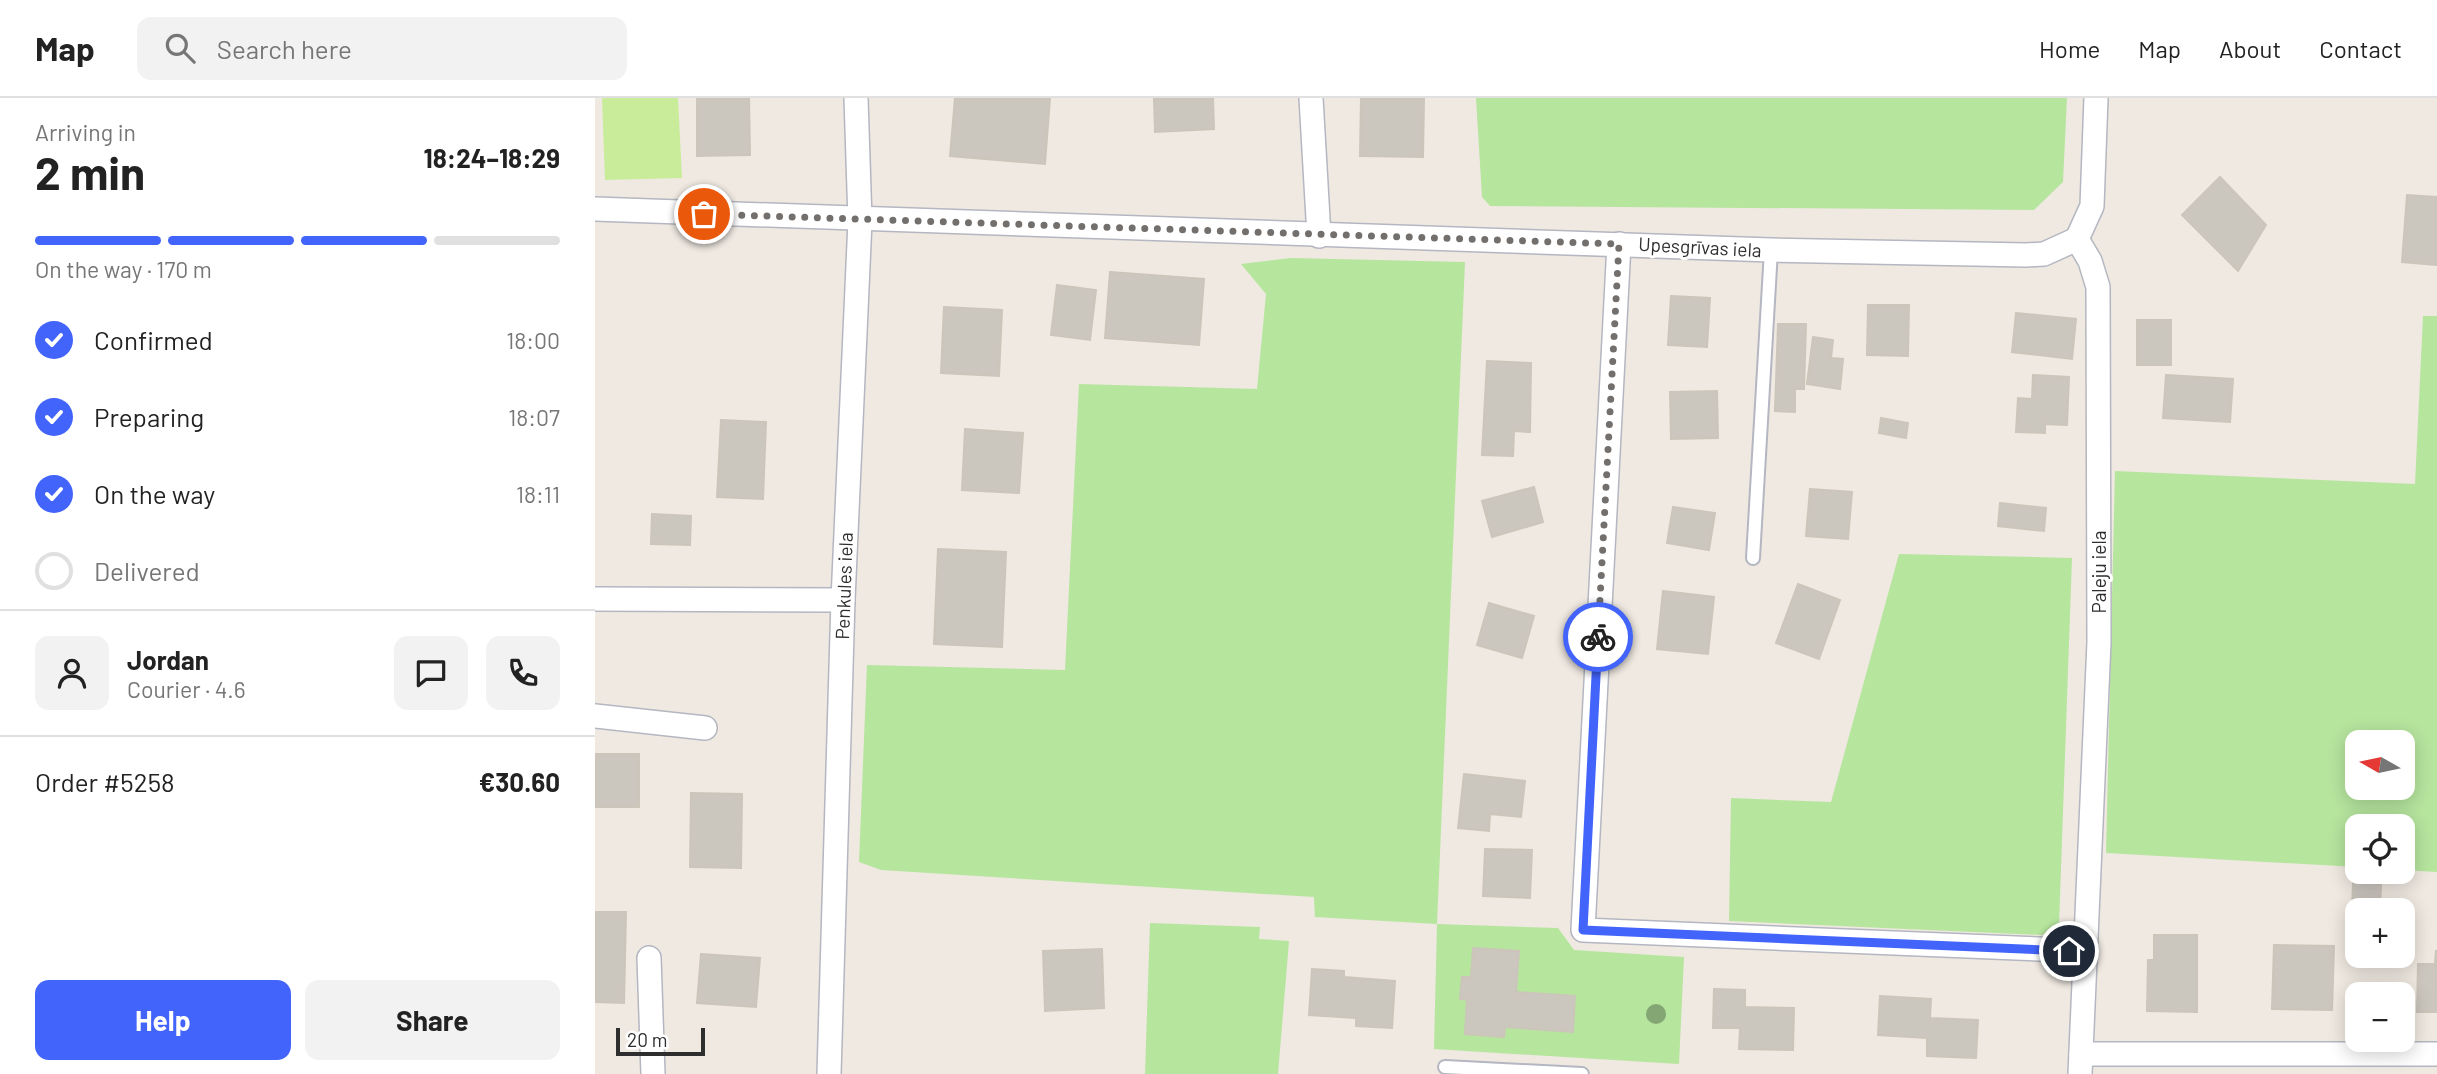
<!DOCTYPE html>
<html lang="en">
<head>
<meta charset="utf-8">
<style>
  body { margin:0; font-family:Barlow,sans-serif; background:#f2f2f2; color:#222; height:100vh; display:flex; flex-direction:column; font-size:26px; white-space:nowrap }
  * { box-sizing:border-box; margin:0 }
  p { font-size:23px; color:#767676 }
  .icon { flex:none; width:38px; height:38px; fill:none; stroke:currentColor; stroke-width:2; stroke-linecap:round; stroke-linejoin:round }
  .map { position:relative; flex:1; overflow:hidden }
  .details { display:flex; flex-direction:column; background:#fff; width:595px }
  .details>* { flex:none }
  .needle { width:46px; rotate:279deg }
  .buttons { position:absolute; left:1750px; top:632px; display:grid; gap:14px }
  .buttons a { display:grid; place-items:center; width:70px; height:70px; border-radius:14px; background:#fff; box-shadow:0 4px 18px #0003; font-size:35px }
  .scale { position:absolute; left:21px; bottom:18px; width:89px; box-sizing:border-box; padding-left:7px; border:4px solid #2e2e2e; border-top:0; font-size:19px; line-height:24px; white-space:nowrap; color:#2e2e2e; -webkit-text-stroke:5px #fff; paint-order:stroke }
  .pin { position:absolute; display:grid; place-items:center; width:60px; height:60px; color:#fff; margin:-30px; border:4px solid #fff; border-radius:50%; box-shadow:0 2px 7px #0007 }
  .courier { position:absolute; display:grid; place-items:center; width:70px; height:70px; margin:-35px; border:5px solid #4264fb; border-radius:50%; background:#fff; color:#222; box-shadow:0 2px 9px #0007 }
  .summary em { font-style:normal; font-weight:700 }
  .summary div { display:flex; flex-direction:column-reverse }
  .summary { display:flex; align-items:center; justify-content:space-between; height:119px; padding:0 35px }
  h1 { font-size:46px; font-weight:700; line-height:52px }
  .bar { display:grid; grid-template-columns:repeat(4,1fr); gap:10px 7px; align-content:center; height:84px; padding:0 35px }
  .bar i { height:9px; border-radius:5px; background:#e0e0e0 }
  .bar .current { background:#4264fb }
  .bar p { grid-column:span 4 }
  .line { display:flex; align-items:center; gap:18px; padding:0 35px; border-top:2px solid #e0e0e0 }
  .line div { flex:1 }
  .round { display:grid; place-items:center; flex:none; width:74px; height:74px; border-radius:14px; background:#f2f2f2 }
  ol { padding:0 35px; list-style:none }
  li { display:flex; align-items:center; gap:21px; height:77px }
  li p { margin-inline-start:auto }
  li .icon { padding:7px; border-radius:50%; background:#4264fb; color:#fff; stroke-width:4 }
  li:last-child { color:#767676 }
  li i { width:38px; height:38px; border:4px solid #e0e0e0; border-radius:50% }
  .button { display:flex; gap:14px; margin-top:auto; padding:14px 35px }
  .button a { flex:1; height:80px; border-radius:14px; background:#4264fb; color:#fff; font-size:28px; font-weight:700; line-height:80px; text-align:center }
  .button a+a { background:#f2f2f2; color:#222 }
  header { display:flex; align-items:center; gap:42px; box-sizing:border-box; height:98px; padding:0 35px; background:#fff; border-bottom:2px solid #e0e0e0 }
  header strong { font-size:33px }
  nav { display:flex; gap:38px; margin-inline-start:auto; font-size:24px }
  .search { width:490px; height:63px; background:#f2f2f2; display:flex; align-items:center; gap:18px; box-sizing:border-box; padding:0 24px; border-radius:14px; color:#767676; font-size:26px }
  main { display:flex; flex:1; min-height:0 }
  .map>svg:first-child { display:block }
  .green { fill:#b6e59e; fill-rule:evenodd }
  .pitch { fill:#c9ec9a }
  .building { fill:#cbc7bf; stroke:#cbc5ba; stroke-width:2 }
  .lines { fill:none; stroke-linecap:round; stroke-linejoin:round }
  .service-casing { stroke:#b4b7c1; stroke-width:16 }
  .minor-casing { stroke:#b4b7c1; stroke-width:26 }
  .service { stroke:#fff; stroke-width:12 }
  .minor { stroke:#fff; stroke-width:23 }
  .tree { fill:#84a574 }
  .done { stroke:#726f6d; stroke-width:7; stroke-dasharray:0 12.6 }
  .route { stroke:#4264fb; stroke-width:9 }
  .labels { text-anchor:middle; stroke-width:6; stroke-linejoin:round; paint-order:stroke }
  .street-label { font-size:19px; fill:#2e2e2e; stroke:#fff }
</style>
</head>
<body>
<header>
<strong>Map</strong>
<div class="search"><svg class="icon" aria-label="search" viewBox="0 0 24 24"><circle cx="10" cy="10" r="6"/><path d="M15 15l6 6"/></svg>Search here</div>
<nav><a>Home</a><a>Map</a><a>About</a><a>Contact</a></nav>
</header>
<main>
<section class="details">
<div class="summary"><div><h1>2 min</h1><p>Arriving in</p></div><em>18:24–18:29</em></div>
<div class="bar"><i class="current"></i><i class="current"></i><i class="current"></i><i></i><p>On the way · 170 m</p></div>
<ol>
<li><svg class="icon" aria-label="check" viewBox="0 0 24 24"><path d="M5 12l5 5 9-10"/></svg>Confirmed<p>18:00</p></li>
<li><svg class="icon" aria-label="check" viewBox="0 0 24 24"><path d="M5 12l5 5 9-10"/></svg>Preparing<p>18:07</p></li>
<li><svg class="icon" aria-label="check" viewBox="0 0 24 24"><path d="M5 12l5 5 9-10"/></svg>On the way<p>18:11</p></li>
<li><i></i>Delivered</li>
</ol>
<div class="line" style="height:126px"><a class="round"><svg class="icon" aria-label="person" viewBox="0 0 24 24"><circle cx="12" cy="8" r="4"/><path d="M4 21q1-7 8-7t8 7"/></svg></a><div><b>Jordan</b><p>Courier · 4.6</p></div><a class="round"><svg class="icon" aria-label="chat" viewBox="0 0 24 24"><path d="M4 5h16v11H9l-5 4z"/></svg></a><a class="round"><svg class="icon" aria-label="phone" viewBox="0 0 24 24"><path d="M5 4h4l2 5-3 2q2 4 5 5l2-3 5 2v4C11 20 4 13 5 4z"/></svg></a></div>
<div class="line" style="height:91px"><div>Order #5258</div><b>€30.60</b></div>
<div class="button"><a>Help</a><a>Share</a></div>
</section>
<div class="map">
<svg width="1842" height="976" viewBox="0 0 1842 976">
  <rect width="100%" height="100%" fill="#efe9e1"/>
  <g class="green">
    <path d="M881,0H1472L1468,84L1439,112L895,108L887,99Z"/>
    <path d="M696,160L870,164L842,826L963,830L979,852L1089,859L1084,966L839,951L842,826L720,819L719,799L286,772L264,764L272,567L470,572L484,286L662,291L671,196L646,166Z"/>
    <path d="M1828,218H1842V774L1808,772V728H1762V769L1511,755L1520,373L1820,386ZM1762,644H1808V690H1762Z"/>
    <path d="M1304,456L1477,460L1464,827L1447,837L1134,823L1136,700L1236,704Z"/>
    <path d="M555,825L665,829L664,841L694,843L683,976H550Z"/>
  </g>
  <path class="pitch" d="M7,0H83L87,80L10,82Z"/>
  <g class="building">
    <path d="M102,0H154L155,57L102,58Z"/>
    <path d="M360,0H455L450,66L355,58Z"/>
    <path d="M559,0H618L619,31L560,34Z"/>
    <path d="M766,0H829L828,59L765,58Z"/>
    <path d="M1625,79L1671,127L1643,173L1587,117Z"/>
    <path d="M1812,97L1842,99V167L1807,164Z"/>
    <path d="M515,174L609,181L604,247L510,240Z"/>
    <path d="M462,187L501,192L495,242L456,237Z"/>
    <path d="M1076,198L1115,200L1112,249L1073,247Z"/>
    <path d="M1273,207H1314L1313,258L1272,257Z"/>
    <path d="M349,209L407,212L404,278L346,275Z"/>
    <path d="M1421,215L1481,221L1477,261L1417,254Z"/>
    <rect x="1542" y="222" width="34" height="45"/>
    <path d="M1183,226H1211L1209,291H1200V314L1180,313Z"/>
    <path d="M1218,239L1238,242L1236,260L1248,261L1245,291L1212,286Z"/>
    <path d="M892,263L936,265L935,334L919,333L918,358L887,357Z"/>
    <path d="M1438,277L1474,279L1472,327L1450,326V335L1421,334L1423,300L1437,301Z"/>
    <path d="M1571,277L1638,281L1635,324L1568,320Z"/>
    <path d="M1122,293L1123,340L1076,341L1075,294Z"/>
    <path d="M1286,320L1313,325L1311,340L1284,335Z"/>
    <path d="M126,322L171,324L168,401L122,399Z"/>
    <path d="M370,331L428,335L424,395L367,392Z"/>
    <path d="M939,389L948,424L897,439L887,403Z"/>
    <path d="M1215,391L1257,394L1253,441L1211,438Z"/>
    <path d="M1405,405L1451,410L1449,433L1403,428Z"/>
    <path d="M1078,409L1120,415L1114,452L1072,445Z"/>
    <path d="M57,416L96,418L95,447L56,446Z"/>
    <path d="M343,451L411,454L407,549L339,546Z"/>
    <path d="M1203,486L1245,502L1224,561L1181,545Z"/>
    <path d="M1068,493L1119,499L1113,556L1062,551Z"/>
    <path d="M894,505L939,518L927,560L882,547Z"/>
    <rect x="0" y="656" width="44" height="53"/>
    <path d="M869,676L930,683L926,719L895,716L894,733L863,730Z"/>
    <path d="M96,695L147,696L146,770L95,769Z"/>
    <path d="M890,751L937,752L935,800L888,798Z"/>
    <path d="M1758,785L1786,786L1785,812H1757Z"/>
    <path d="M0,814H31L29,905L0,904Z"/>
    <path d="M1559,837H1602V914L1552,913L1553,862H1559Z"/>
    <path d="M1679,847L1739,848L1737,912L1677,911Z"/>
    <path d="M878,850L924,853L921,894L980,898L978,934L910,929L909,939L870,936L872,902L865,901L867,879H876Z"/>
    <path d="M507,851L509,910L450,913L448,853Z"/>
    <path d="M1841,852L1842,914H1822L1823,866H1840Z"/>
    <path d="M106,856L165,860L161,909L102,905Z"/>
    <path d="M717,871L749,873V879L800,883L797,930L761,928V920L714,917Z"/>
    <path d="M1119,891L1150,892V909L1199,910L1198,952L1144,951L1145,930H1118Z"/>
    <path d="M1285,898L1336,901L1335,920L1383,922L1381,960L1332,958V940L1283,937Z"/>
  </g>
  <g class="lines">
    <g class="service-casing">
      <g id="service">
        <path d="M1158,460L1176,152"/>
        <path d="M850,969L987,976"/>
      </g>
    </g>
    <g class="minor-casing">
      <g id="minor">
        <path d="M716,0L724,138"/>
        <path d="M0,111L1176,152L1431,157L1449,156L1482,141"/>
        <path d="M1482,141L1495,163L1503,189L1504,544L1485,976"/>
        <path d="M1482,141L1497,108L1501,0"/>
        <path d="M1024,146L988,832L1491,853"/>
        <path d="M0,501L248,502"/>
        <path d="M0,618L110,630"/>
        <path d="M54,860L58,976"/>
        <path d="M1486,956H1842"/>
        <path d="M234,976L248,502L265,123L261,0"/>
      </g>
    </g>
    <use href="#service" class="service"/>
    <use href="#minor" class="minor"/>
  </g>
  <circle class="tree" cx="1061" cy="916" r="10"/>
  <g class="lines">
    <path class="done" d="M109,116L1024,146L1003,539"/>
    <path class="route" d="M1003,539L988,832L1474,853"/>
  </g>
  <g class="labels">
    <g class="street-label">
      <text transform="translate(1105 149) rotate(3)" y="7">Upesgrīvas iela</text>
      <text transform="translate(1504 474) rotate(-90)" y="7">Paleju iela</text>
      <text transform="translate(249 488) rotate(-88)" y="7">Penkules iela</text>
    </g>
  </g>
</svg>
<div class="buttons">
<a><svg class="needle" viewBox="-14 -14 28 28"><path d="M0-13l5 13h-10z" fill="#e53935"/><path d="M0 13l5-13h-10z" fill="#767676"/></svg></a>
<a><svg class="icon" aria-label="locate" viewBox="0 0 24 24"><circle cx="12" cy="12" r="6"/><path d="M12 2v4M12 18v4M2 12h4M18 12h4"/></svg></a>
<a>+</a>
<a>−</a>
</div>
<div class="scale">20 m</div>
<div class="pin" style="left:109px;top:116px;background:#ea580c"><svg class="icon" aria-label="bag" viewBox="0 0 24 24"><path d="M5 8h14l-1 12H6zM9 8a3 3 0 0 1 6 0"/></svg></div>
<div class="pin" style="left:1474px;top:853px;background:#1f2937"><svg class="icon" aria-label="home" viewBox="0 0 24 24"><path d="M3 11l9-7 9 7M6 9v11h12V9"/></svg></div>
<div class="courier" style="left:1003px;top:539px"><svg class="icon" aria-label="bike" viewBox="0 0 24 24"><circle cx="6" cy="16" r="4"/><circle cx="18" cy="16" r="4"/><path d="M6 16l4-8h5l3 8M10 8l3 8H6M13 5h3"/></svg></div>
</div>
</main>
</body>
</html>
